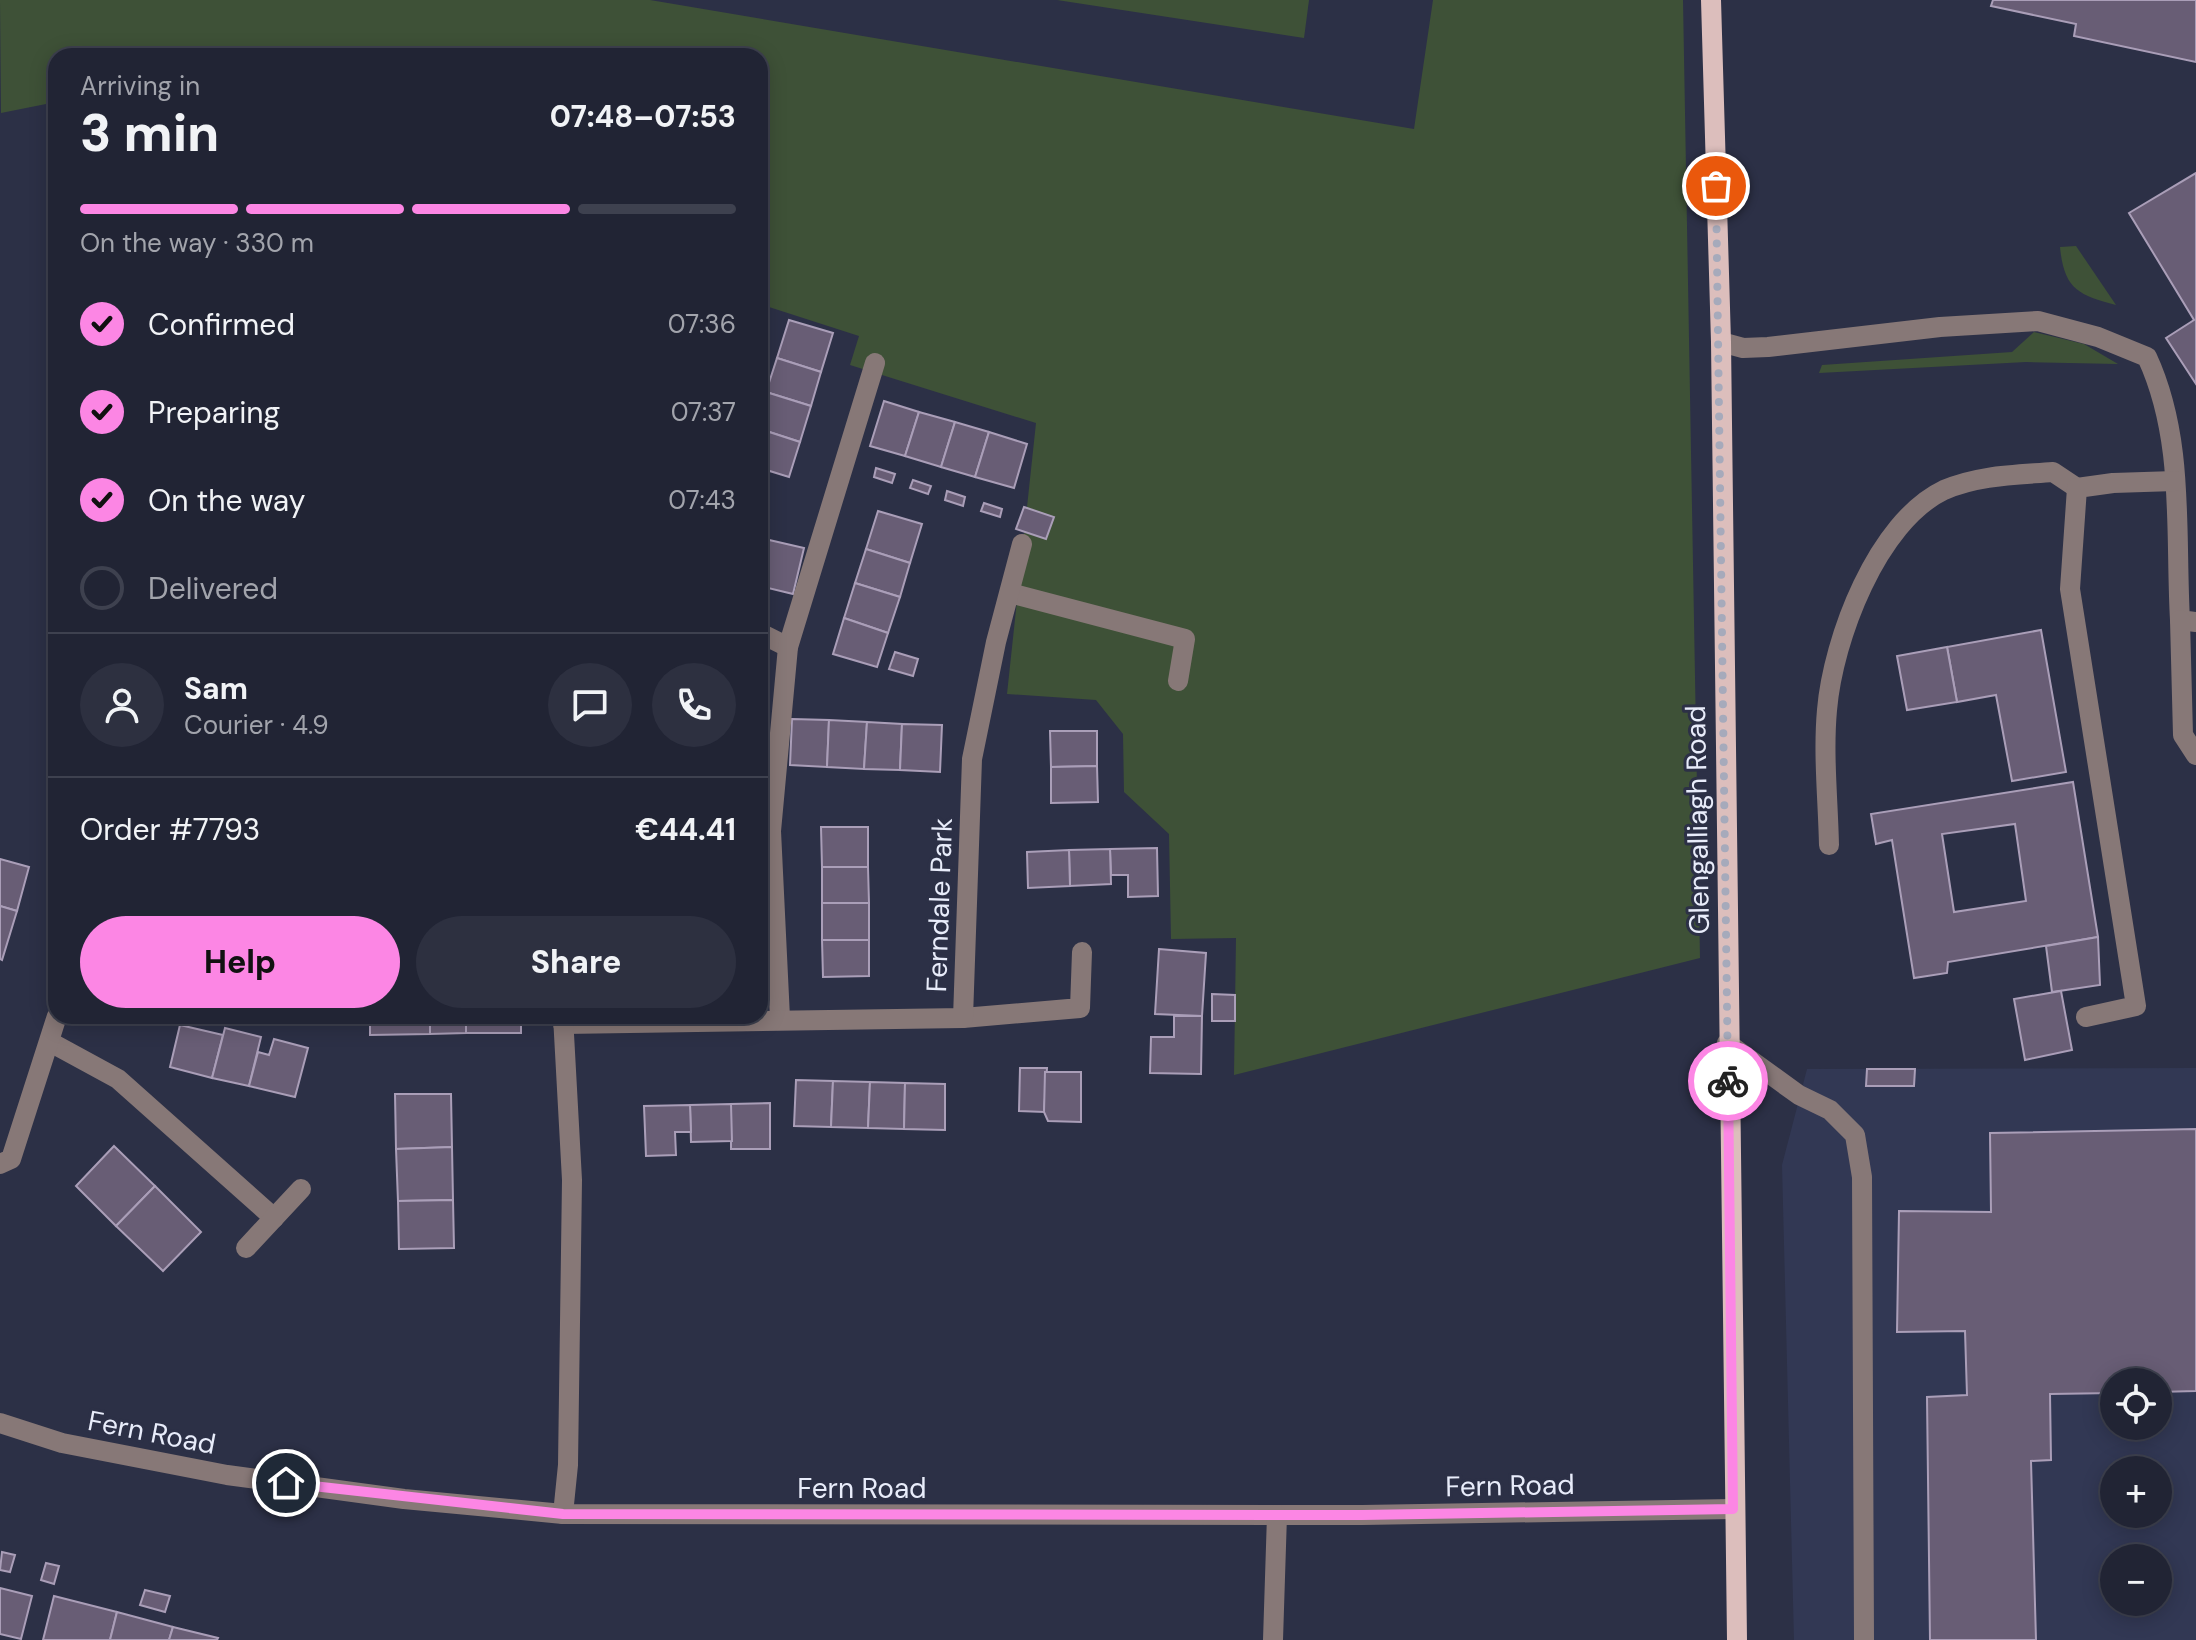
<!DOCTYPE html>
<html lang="en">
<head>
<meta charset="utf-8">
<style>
  body { margin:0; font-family:"DM Sans",sans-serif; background:#2d3040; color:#f1f3f6; height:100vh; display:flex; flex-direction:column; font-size:30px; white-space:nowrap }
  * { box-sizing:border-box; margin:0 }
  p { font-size:26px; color:#a2a4ac }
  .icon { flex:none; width:44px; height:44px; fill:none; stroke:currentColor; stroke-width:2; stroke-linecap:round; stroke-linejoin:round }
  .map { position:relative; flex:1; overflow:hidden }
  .sheet { position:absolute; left:48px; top:48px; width:720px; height:976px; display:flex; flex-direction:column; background:#212434; border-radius:24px; box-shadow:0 4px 20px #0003,0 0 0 2px #3e414f }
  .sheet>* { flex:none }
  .tools { position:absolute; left:2100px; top:1368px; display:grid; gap:16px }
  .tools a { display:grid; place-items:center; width:72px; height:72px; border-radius:50%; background:#212434; box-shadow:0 4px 20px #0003,0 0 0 2px #3e414f; font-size:40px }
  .pin { position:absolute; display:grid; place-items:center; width:68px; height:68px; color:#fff; margin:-34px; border:4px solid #fff; border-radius:50%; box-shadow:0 2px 8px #0007 }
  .courier { position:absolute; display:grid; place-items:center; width:80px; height:80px; margin:-40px; border:6px solid #fc86e4; border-radius:50%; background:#fff; color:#222; box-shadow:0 2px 10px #0007 }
  .headline em { font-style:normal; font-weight:800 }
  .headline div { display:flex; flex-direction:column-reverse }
  .headline { display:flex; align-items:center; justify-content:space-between; height:136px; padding:0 32px }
  h1 { font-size:52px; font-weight:800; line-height:60px }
  .bar { display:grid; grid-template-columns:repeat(4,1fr); gap:12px 8px; align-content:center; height:96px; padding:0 32px }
  .bar i { height:10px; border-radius:6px; background:#3e414f }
  .bar .selected { background:#fc86e4 }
  .bar p { grid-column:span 4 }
  .line { display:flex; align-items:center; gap:20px; padding:0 32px; border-top:2px solid #3e414f }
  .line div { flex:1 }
  .round { display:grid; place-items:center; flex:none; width:84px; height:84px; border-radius:42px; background:#2d3040 }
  ol { padding:0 32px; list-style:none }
  li { display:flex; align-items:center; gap:24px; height:88px }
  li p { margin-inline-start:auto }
  li .icon { padding:8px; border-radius:50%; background:#fc86e4; color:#111; stroke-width:4 }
  li:last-child { color:#a2a4ac }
  li i { width:44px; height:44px; border:4px solid #3e414f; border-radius:50% }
  .cta { display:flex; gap:16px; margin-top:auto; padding:16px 32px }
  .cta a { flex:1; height:92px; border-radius:48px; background:#fc86e4; color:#111; font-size:32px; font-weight:800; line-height:92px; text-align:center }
  .cta a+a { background:#2d3040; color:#f1f3f6 }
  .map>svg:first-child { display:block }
  .built { fill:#323854; fill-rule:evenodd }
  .green { fill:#3e5137 }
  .building { fill:#685d75; stroke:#aa9eb8; stroke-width:2; fill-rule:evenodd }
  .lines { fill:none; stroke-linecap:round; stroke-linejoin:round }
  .minor { stroke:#877877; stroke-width:20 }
  .major { stroke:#dcbebc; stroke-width:20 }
  .done { stroke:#a6aabb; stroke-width:8; stroke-dasharray:0 14.4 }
  .route { stroke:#fc86e4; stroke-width:10 }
  .labels { text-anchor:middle; stroke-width:6; stroke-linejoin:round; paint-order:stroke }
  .street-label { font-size:28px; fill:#e8ecfa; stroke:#2c3046 }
</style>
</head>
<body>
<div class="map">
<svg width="2196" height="1640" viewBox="0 0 2196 1640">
  <rect width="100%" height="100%" fill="#2c3046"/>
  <path class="built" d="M2196,1068V1640H1794L1782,1165L1807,1069ZM2114,1382H2158V1426H2114ZM2114,1470H2158V1514H2114ZM2114,1558H2158V1602H2114Z"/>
  <g class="green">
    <path d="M0,0H650L1414,129L1433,0H1683L1700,958L1234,1075L1236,938L1171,939L1169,834L1124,792L1123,734L1096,700L1007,694L1036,423L850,365L859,336L760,304V56H56V102L1,113Z"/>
    <path d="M1057,0H1309L1304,38Z"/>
    <path d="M2076,246L2116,305C2077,295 2064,288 2060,247Z"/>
    <path d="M2034,332L2084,344L2118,364L2026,362L1819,373L1822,365L2012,352Z"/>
  </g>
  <g class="building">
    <path d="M1993,0H2196V62L2074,36L2076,24L1991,6Z"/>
    <path d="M2196,173V384L2166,338L2194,320L2129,213Z"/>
    <path d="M789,320L833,333L821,372L777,358Z"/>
    <path d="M777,358L821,372L811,406L766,392Z"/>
    <path d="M766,392L811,406L800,442L760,429V413Z"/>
    <path d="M884,401L919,412L905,456L870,446Z"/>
    <path d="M919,412L955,422L941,467L905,456Z"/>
    <path d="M955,422L989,432L975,477L941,467Z"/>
    <path d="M760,429L800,442L789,477L760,468Z"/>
    <path d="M989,432L1027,444L1014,488L975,477Z"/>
    <path d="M876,468L895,474L892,483L874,477Z"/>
    <path d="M913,480L931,486L928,494L910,488Z"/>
    <path d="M947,491L965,497L963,506L945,500Z"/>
    <path d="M984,503L1002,509L1000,517L981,511Z"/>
    <path d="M1024,507L1054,517L1046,539L1016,529Z"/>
    <path d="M878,511L922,524L910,563L866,549Z"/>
    <path d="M765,539L804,548L793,594L760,586V560Z"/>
    <path d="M866,549L910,563L900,597L855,583Z"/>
    <path d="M855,583L900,597L888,633L844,618Z"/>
    <path d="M844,618L888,633L877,667L833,654Z"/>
    <path d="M2041,630L2066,772L2012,781L1996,695L1957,702L1947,647Z"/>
    <path d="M1947,647L1957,702L1907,710L1897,656Z"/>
    <path d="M895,652L918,659L913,676L889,669Z"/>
    <path d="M792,719L829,720L827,767L790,765Z"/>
    <path d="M829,720L867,722L864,769L827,767Z"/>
    <path d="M867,722L902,724L900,770L864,769Z"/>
    <path d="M902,724L942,725L940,772L900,770Z"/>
    <path d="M1050,731H1097V766L1051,767Z"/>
    <path d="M1097,766L1098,802L1051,803V767Z"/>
    <path d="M2073,782L2098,937L1948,962L1947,973L1914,978L1892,840L1876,844L1871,814ZM2015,824L2026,901L1954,912L1942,834Z"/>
    <path d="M821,827H868V867H822Z"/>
    <path d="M1157,848L1158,896L1128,897V875H1111L1110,849Z"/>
    <path d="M1110,849L1111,884L1070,886L1069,850Z"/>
    <path d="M1069,850L1070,886L1028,888L1027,852Z"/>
    <path d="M0,859L29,867L17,911L0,906Z"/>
    <path d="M822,867H868L869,903H822Z"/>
    <rect x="822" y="903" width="47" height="37"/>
    <path d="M0,906L17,911L2,960L0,959Z"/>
    <path d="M2098,937L2100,985L2052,992L2046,946Z"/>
    <path d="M822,940H869V976L823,977Z"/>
    <path d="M1159,949L1206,953L1202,1016L1155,1014Z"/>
    <path d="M2061,991L2072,1050L2025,1060L2014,999Z"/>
    <path d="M1212,994L1235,995V1021H1212Z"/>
    <path d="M370,1016H430V1034L370,1035Z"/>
    <path d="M430,1016H466V1033L430,1034Z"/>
    <rect x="466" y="1016" width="55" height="17"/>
    <path d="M1174,1016H1202L1201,1074L1150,1073L1151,1037H1174Z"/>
    <path d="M180,1025L223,1035L212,1078L170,1067Z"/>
    <path d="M225,1028L261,1037L249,1086L212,1078Z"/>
    <path d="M274,1039L308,1048L295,1097L249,1086L258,1052L269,1055Z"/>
    <path d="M1020,1068H1047L1044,1112L1019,1111Z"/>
    <path d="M1867,1069H1915L1914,1086H1866Z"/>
    <path d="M1045,1072H1081V1122L1048,1121L1044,1112Z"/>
    <path d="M796,1080L833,1081L831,1127L794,1126Z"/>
    <path d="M833,1081L870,1082L868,1128L831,1127Z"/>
    <path d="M870,1082L905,1083L904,1129L868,1128Z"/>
    <path d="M905,1083L945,1084V1130L904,1129Z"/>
    <path d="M395,1094H451L452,1147L396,1149Z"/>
    <path d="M770,1103V1149H731V1104Z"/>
    <path d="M731,1104L732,1141L691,1142L690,1105Z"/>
    <path d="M690,1105L691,1132H675L676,1155L646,1156L644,1106Z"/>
    <path d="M2196,1129V1391L2158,1392V1382H2114V1393L2050,1394L2051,1460L2031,1461L2036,1640H1930L1927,1397L1967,1395L1965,1331L1897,1332L1899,1211L1991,1212L1990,1133Z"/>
    <path d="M114,1146L155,1186L116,1226L76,1186Z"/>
    <path d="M452,1147L453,1200L398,1201L396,1149Z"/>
    <path d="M155,1186L201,1232L163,1271L116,1226Z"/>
    <path d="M453,1200L454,1248L399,1249L398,1201Z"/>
    <path d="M2,1552L15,1555L10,1572L0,1570Z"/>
    <path d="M46,1563L59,1566L54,1584L41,1580Z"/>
    <path d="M0,1588L32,1596L21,1639L0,1634Z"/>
    <path d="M145,1590L170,1596L165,1612L140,1605Z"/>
    <path d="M54,1596L117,1612L110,1640H43Z"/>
    <path d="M117,1612L173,1627L169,1640H110Z"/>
    <path d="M173,1627L218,1638L217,1640H169Z"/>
  </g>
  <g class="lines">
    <g class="minor">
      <path d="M1721,342L1743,348L1768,347L1940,327L2038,321L2098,337L2147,357C2185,439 2175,531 2180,620L2196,622"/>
      <path d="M1010,593L1185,639L1178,681"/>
      <path d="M2180,620L2183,735L2196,755"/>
      <path d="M760,633L788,647"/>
      <path d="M1829,845C1828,800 1823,754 1827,710C1833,639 1877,522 1944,490C1978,475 2016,475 2053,472L2077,488"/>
      <path d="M2086,1017L2136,1006L2070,589L2077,488L2113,483L2175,481"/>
      <path d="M780,1018L771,831L788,647L875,363"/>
      <path d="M963,1018L1080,1008L1082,952"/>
      <path d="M563,1024L963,1018L972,759L996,642L1022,544"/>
      <path d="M50,1042L118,1079L274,1218"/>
      <path d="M1727,1043L1799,1095L1830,1110L1855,1135L1862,1177L1864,1640"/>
      <path d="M0,1164L11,1159L57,1016"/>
      <path d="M246,1248L301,1189"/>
      <path d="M0,1423L62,1443L227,1475L404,1499L563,1514L1362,1515L1733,1509"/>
      <path d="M563,1514L568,1465L572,1180L563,1016"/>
      <path d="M1273,1640L1277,1515"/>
    </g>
    <path class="major" d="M1711,0L1721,342L1737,1640"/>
  </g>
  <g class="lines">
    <path class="done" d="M1716,186L1728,1081"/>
    <path class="route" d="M286,1483L563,1514L1362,1515L1733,1509L1728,1081"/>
  </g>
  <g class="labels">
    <g class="street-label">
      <text transform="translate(1697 820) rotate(-91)" y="10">Glengalliagh Road</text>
      <text transform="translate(939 905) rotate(-88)" y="10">Ferndale Park</text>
      <text transform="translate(152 1432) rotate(11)" y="10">Fern Road</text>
      <text transform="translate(1510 1485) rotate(-1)" y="10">Fern Road</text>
      <text x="862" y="1498">Fern Road</text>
    </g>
  </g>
</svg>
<div class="tools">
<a><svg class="icon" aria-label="locate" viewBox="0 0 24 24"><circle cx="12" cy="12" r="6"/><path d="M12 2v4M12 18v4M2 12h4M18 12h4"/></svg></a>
<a>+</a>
<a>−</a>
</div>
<div class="pin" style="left:1716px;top:186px;background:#ea580c"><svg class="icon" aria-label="bag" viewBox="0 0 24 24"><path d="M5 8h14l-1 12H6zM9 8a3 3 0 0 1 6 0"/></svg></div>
<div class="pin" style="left:286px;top:1483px;background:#1f2937"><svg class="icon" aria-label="home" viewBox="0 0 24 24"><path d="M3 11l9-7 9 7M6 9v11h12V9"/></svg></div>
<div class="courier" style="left:1728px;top:1081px"><svg class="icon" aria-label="bike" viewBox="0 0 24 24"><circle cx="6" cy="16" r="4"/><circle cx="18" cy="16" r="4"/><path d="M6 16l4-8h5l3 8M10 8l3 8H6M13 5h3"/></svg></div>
<section class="sheet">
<div class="headline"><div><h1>3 min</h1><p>Arriving in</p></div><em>07:48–07:53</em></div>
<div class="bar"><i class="selected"></i><i class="selected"></i><i class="selected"></i><i></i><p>On the way · 330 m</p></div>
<ol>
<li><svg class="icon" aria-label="check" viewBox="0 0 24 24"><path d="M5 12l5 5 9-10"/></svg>Confirmed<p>07:36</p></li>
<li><svg class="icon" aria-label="check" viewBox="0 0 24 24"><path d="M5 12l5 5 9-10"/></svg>Preparing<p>07:37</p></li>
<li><svg class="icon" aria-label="check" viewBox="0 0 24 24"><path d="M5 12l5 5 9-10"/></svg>On the way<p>07:43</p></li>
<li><i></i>Delivered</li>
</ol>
<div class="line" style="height:144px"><a class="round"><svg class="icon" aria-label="person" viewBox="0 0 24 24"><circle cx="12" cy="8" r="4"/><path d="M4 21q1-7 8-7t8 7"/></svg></a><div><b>Sam</b><p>Courier · 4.9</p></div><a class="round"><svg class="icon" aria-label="chat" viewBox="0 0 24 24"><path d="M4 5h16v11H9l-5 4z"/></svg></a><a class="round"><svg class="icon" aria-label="phone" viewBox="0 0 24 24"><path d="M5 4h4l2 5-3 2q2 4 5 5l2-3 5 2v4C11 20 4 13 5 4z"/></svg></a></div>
<div class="line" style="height:104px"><div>Order #7793</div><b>€44.41</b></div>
<div class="cta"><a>Help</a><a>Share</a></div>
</section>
</div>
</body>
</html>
